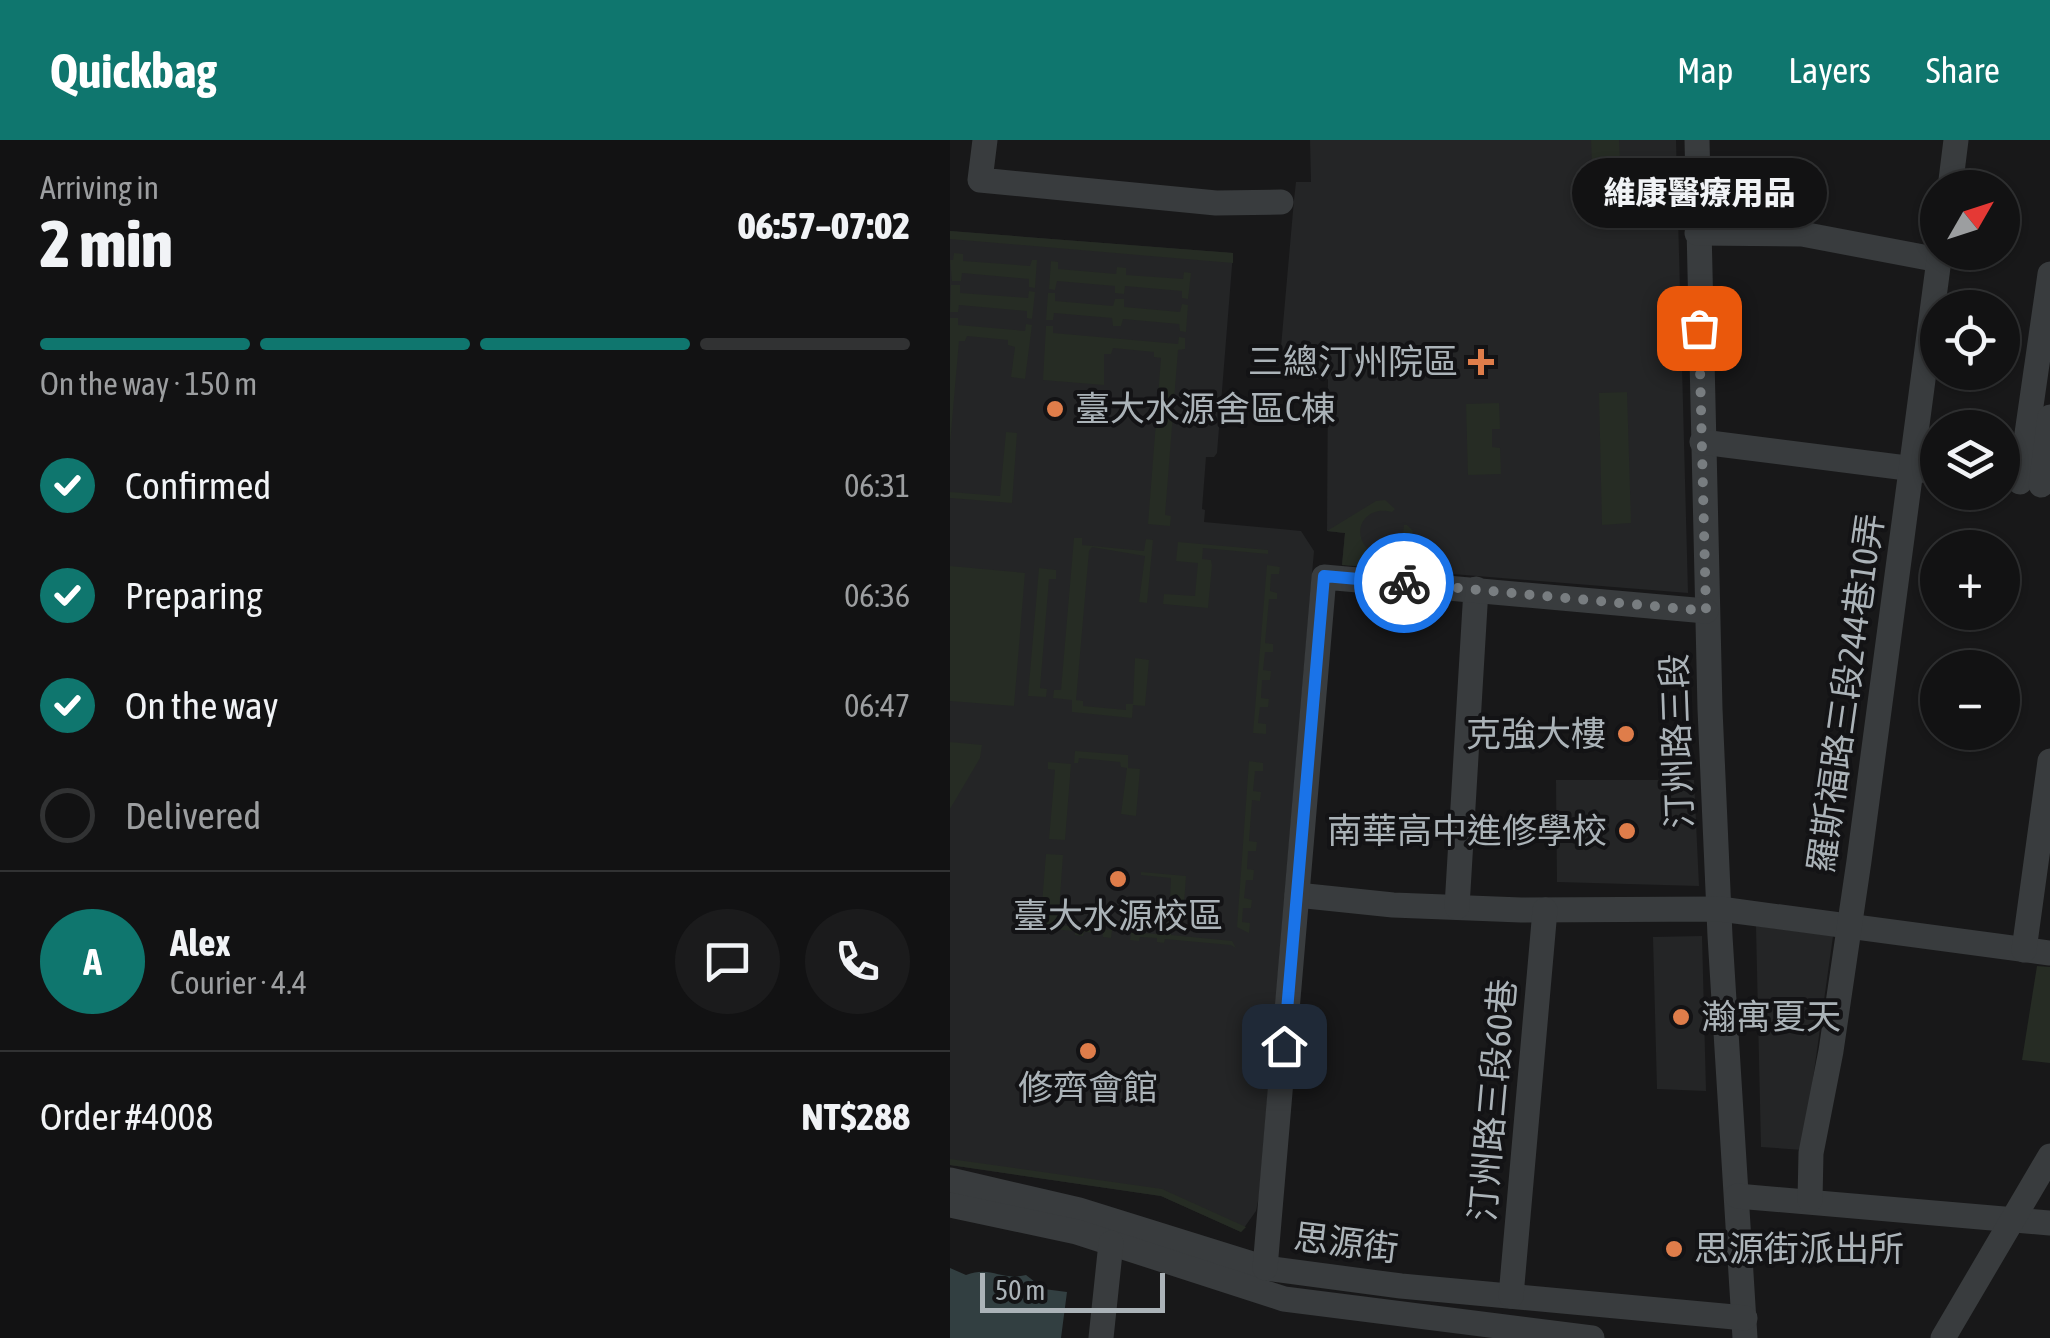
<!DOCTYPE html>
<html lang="en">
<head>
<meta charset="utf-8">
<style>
  body { margin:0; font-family:"Asap Condensed","Noto Sans TC",sans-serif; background:#1b1b1c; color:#f1f3f6; height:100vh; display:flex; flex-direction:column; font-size:38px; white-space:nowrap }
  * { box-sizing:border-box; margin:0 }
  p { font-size:32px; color:#9c9ea0 }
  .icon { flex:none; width:55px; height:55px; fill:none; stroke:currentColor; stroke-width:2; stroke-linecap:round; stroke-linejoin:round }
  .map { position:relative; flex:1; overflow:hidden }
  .drawer { display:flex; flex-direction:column; background:#121213; width:950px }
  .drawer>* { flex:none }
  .needle { width:65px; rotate:51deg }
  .buttons { position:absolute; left:970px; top:30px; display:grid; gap:20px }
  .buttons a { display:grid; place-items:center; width:100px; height:100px; border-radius:50%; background:#121213; box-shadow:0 2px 8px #0004,0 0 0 2px #313233; font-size:50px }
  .scale { position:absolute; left:30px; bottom:25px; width:185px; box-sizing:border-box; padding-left:10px; border:5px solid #abb3b8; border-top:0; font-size:28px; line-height:35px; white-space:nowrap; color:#abb3b8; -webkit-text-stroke:8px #131315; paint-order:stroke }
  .pin { position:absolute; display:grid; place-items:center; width:85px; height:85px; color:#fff; margin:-42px; border-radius:20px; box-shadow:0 5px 15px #0006 }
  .courier { position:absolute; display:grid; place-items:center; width:100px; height:100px; margin:-50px; border:8px solid #1a73e8; border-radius:50%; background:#fff; color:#222; box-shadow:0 2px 12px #0007 }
  .bubble { position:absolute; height:70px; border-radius:35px; background:#121213; box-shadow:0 2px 8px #0004,0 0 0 2px #313233; font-size:32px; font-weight:800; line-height:70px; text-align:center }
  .summary em { font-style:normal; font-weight:800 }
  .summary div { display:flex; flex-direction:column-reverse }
  .summary { display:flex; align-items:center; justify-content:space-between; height:170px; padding:0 40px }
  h1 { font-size:65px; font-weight:800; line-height:75px }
  .bar { display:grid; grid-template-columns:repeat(4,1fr); gap:15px 10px; align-content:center; height:120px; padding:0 40px }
  .bar i { height:12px; border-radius:8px; background:#313233 }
  .bar .selected { background:#0f766e }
  .bar p { grid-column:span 4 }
  .line { display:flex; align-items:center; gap:25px; padding:0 40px; border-top:2px solid #313233 }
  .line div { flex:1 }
  .round { display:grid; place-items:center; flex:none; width:105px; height:105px; border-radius:52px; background:#1b1b1c }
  ol { padding:0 40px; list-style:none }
  li { display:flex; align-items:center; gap:30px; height:110px }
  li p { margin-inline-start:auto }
  li .icon { padding:10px; border-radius:50%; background:#0f766e; color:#fff; stroke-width:4 }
  li:last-child { color:#9c9ea0 }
  li i { width:55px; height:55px; border:5px solid #313233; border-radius:50% }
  header { display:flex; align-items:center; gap:60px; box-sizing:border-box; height:140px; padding:0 50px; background:#0f766e; color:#fff }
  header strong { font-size:48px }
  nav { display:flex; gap:55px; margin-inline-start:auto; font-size:35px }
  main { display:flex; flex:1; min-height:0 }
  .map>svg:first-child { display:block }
  .built { fill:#242526 }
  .green { fill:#262c24 }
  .water { fill:#323f41 }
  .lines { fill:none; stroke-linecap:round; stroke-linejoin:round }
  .minor { stroke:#393c3e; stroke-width:25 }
  .done { stroke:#787d80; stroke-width:10; stroke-dasharray:0 18 }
  .route { stroke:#1a73e8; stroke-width:12 }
  .poi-dot { fill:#df7d4a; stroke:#131315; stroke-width:4 }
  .labels { text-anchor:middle; stroke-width:8; stroke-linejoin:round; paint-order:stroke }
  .poi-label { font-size:35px; fill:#abb3b8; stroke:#131315; text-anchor:end }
  .street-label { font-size:35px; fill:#abb3b8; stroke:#131315 }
</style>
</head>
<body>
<header>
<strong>Quickbag</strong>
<nav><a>Map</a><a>Layers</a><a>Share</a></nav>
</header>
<main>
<section class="drawer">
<div class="summary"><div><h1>2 min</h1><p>Arriving in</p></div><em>06:57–07:02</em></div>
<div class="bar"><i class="selected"></i><i class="selected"></i><i class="selected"></i><i></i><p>On the way · 150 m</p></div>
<ol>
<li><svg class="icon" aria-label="check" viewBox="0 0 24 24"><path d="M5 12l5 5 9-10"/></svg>Confirmed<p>06:31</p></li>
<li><svg class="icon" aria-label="check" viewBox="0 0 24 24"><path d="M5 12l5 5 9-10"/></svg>Preparing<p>06:36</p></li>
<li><svg class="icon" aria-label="check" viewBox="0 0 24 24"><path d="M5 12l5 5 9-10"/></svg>On the way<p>06:47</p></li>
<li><i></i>Delivered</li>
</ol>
<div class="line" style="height:180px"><b class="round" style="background:#0f766e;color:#fff">A</b><div><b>Alex</b><p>Courier · 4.4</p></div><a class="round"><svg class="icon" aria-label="chat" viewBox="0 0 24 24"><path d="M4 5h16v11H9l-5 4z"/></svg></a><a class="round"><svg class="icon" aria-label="phone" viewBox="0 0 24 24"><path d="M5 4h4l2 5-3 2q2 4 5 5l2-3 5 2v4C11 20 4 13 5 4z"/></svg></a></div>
<div class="line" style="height:130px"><div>Order #4008</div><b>NT$288</b></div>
</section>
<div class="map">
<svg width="1100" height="1198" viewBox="0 0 1100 1198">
  <rect width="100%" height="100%" fill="#181819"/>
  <g class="built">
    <path d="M360,0H726L738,453L392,425L395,393L377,391L378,239L332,237L331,207L344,60L346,42H361Z"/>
    <path d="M0,91L283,113L267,313L264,317H256L252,369L255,370L254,382L351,391L364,411L309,1056L306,1071L291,1092L211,1056L0,1025Z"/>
    <path d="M606,640H744L749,746L607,742Z"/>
    <path d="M806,786L883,796L853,1010L811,1007Z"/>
    <path d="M752,796L756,951L707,949L703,797Z"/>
  </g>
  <g class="green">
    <path d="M641,0H669L671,45L643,46Z"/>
    <path d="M0,91L283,113V123L0,99Z"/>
    <path d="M4,113L13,114V121L80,126L82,120H87L85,148L79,147V139L12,133L11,141H2L0,120H3Z"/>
    <path d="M101,121L108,122V129L166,134L167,127L176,128V135L233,139L234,132L241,133L238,159L232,158V151L175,146L174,154L165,153V146L107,141L105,150L99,149Z"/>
    <path d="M1,145H10V153L78,158L79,151L85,152L82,179L77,178V171L9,165L8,172H0Z"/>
    <path d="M98,153H105V161L163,166L165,159H174V167L230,172L232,164L238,165L236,192L230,191L229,184L173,179L171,186H163L162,178L104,173L103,180H96Z"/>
    <path d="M0,178H8V185L75,191L76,184L82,185L75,239L61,237L65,207L58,205V200L17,196L15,201H9L0,304Z"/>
    <path d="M96,186H103V193L228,204L229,197L235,198V209L228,210L215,375L221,376L220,386L198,384L211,218L204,217V212L163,208L161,214H154V245L93,240Z"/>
    <path d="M677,252L681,383L652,385L649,253Z"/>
    <path d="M549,263L550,289H542V307L550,308L551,334L518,335L516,264Z"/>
    <path d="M56,292L67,293L62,363L0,358V352L50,356Z"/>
    <path d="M435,360L445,369L442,372C414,364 398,394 422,413L439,414L452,403L454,385H457L463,391L454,420L455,430L392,425L395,393L377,391L426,361Z"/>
    <path d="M124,398H132V405L194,411L196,399L203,400L197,463L189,462L195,416L142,407L139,411L126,560L133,561V566L176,570V564H183L185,518L199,520L195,566L183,565L182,578L122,572V560L103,558L104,550H111Z"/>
    <path d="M228,402L318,410V414L253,408L252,419L261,420L262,426L258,468L213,464L214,454L245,456L248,423L226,421Z"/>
    <path d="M317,425L330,427L329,434H321L320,451L327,453V459H319L315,503L323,504V512H315L313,530L321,531L320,540H312L311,558L319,559L318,567H310L308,583L316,584V594L303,593Z"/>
    <path d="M0,426L75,433L64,566L0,561Z"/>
    <path d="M89,428L106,430V439H99L90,548L97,549L96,557L78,556Z"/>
    <path d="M0,602L32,605L30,618L0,669Z"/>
    <path d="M125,611L178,615V628L190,629L186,676L171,674L177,628L171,627L170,622L129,618L128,623H124Z"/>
    <path d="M299,621L313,623V631H305L303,651L311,652L310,661L302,660L299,701L307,702L306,711H298L297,729L304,730L303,740H296L294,758L302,760L301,768H293L292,782L300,783L299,793L287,787Z"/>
    <path d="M98,622L121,624L115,700L99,699L105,630L98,629Z"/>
    <path d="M96,714L113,715L108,785L162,790L161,798L153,797V793L134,792L133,796L125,795V791L90,788Z"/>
    <path d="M191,732L236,736L233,778L231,782H222L221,795L282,801L286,808L281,805L215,799L214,803L207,802V798L190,797L189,801L180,800L181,792L217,795L219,777H224L225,762L220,761L221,738L191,735Z"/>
    <path d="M1087,826L1100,827V923L1072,920Z"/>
    <path d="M0,1019L212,1049L296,1087L291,1092L211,1056L0,1025Z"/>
  </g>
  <path class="water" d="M0,1128L16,1135C41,1125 51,1141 76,1135L94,1149L117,1152L111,1198H0Z"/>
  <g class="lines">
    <g class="minor">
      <path d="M35,0L30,40L266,63L331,62"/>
      <path d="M747,0L760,569L770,796L795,1198"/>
      <path d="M1000,48L1006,0"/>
      <path d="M747,93L852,94L989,120"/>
      <path d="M752,302L988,332"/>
      <path d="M1070,342L1100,134"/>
      <path d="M1091,345L1100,277"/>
      <path d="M347,755L443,765L571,770L770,769L1100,813"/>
      <path d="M507,767L526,449"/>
      <path d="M1074,810L1100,621"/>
      <path d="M0,1040L129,1070L315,1128L451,1146L795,1178"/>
      <path d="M787,1056L1100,1083"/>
      <path d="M860,1060L861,1013L881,911L909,721L990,112"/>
      <path d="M0,1065L127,1092L334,1159L642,1198"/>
      <path d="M315,1128L374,437L756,471"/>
      <path d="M561,1156L595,770"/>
      <path d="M151,1198L161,1103"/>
      <path d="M993,1198L1100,1016"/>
    </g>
  </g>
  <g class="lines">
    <path class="done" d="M454,443L756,471L749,188"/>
    <path class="route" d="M334,906L374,436L454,443"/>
  </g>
  <g class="poi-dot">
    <path d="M526 207h10v10h10v10h-10v10h-10v-10h-10v-10h10z"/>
    <circle cx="105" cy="269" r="10"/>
    <circle cx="676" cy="594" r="10"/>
    <circle cx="677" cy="691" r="10"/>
    <circle cx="168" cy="739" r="10"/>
    <circle cx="731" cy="877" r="10"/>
    <circle cx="138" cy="911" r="10"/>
    <circle cx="724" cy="1109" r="10"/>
  </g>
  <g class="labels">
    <g class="poi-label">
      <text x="508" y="234">三總汀州院區</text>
      <text x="125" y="281" text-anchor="start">臺大水源舍區C棟</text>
      <text x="656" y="606">克強大樓</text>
      <text x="657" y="703">南華高中進修學校</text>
      <text x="168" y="788" text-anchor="middle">臺大水源校區</text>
      <text x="751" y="889" text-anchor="start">瀚寓夏天</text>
      <text x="138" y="960" text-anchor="middle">修齊會館</text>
      <text x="744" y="1121" text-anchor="start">思源街派出所</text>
    </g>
    <g class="street-label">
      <text transform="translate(896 553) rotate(-82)" y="12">羅斯福路三段244巷10弄</text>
      <text transform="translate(727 601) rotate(-92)" y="12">汀州路三段</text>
      <text transform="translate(543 960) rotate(-85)" y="12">汀州路三段60巷</text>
      <text transform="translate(396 1103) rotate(7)" y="12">思源街</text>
    </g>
  </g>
</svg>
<div class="buttons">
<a><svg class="needle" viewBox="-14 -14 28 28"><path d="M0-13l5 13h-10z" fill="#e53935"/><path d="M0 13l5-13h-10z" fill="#9c9ea0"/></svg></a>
<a><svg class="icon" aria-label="locate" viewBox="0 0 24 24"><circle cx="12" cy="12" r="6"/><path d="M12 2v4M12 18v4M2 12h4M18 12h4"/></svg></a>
<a><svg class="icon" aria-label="layers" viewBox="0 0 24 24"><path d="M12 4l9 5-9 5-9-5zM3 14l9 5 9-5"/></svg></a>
<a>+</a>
<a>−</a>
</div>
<div class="scale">50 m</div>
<div class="pin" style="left:749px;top:188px;background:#ea580c"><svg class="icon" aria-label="bag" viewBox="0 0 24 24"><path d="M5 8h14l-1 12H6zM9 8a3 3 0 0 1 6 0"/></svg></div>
<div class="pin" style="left:334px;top:906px;background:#1f2937"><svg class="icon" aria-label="home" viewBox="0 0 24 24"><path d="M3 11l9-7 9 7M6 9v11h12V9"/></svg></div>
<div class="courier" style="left:454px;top:443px"><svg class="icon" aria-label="bike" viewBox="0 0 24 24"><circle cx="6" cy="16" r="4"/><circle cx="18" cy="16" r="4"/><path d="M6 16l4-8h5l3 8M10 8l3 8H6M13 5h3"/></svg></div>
<div class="bubble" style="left:622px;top:18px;width:255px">維康醫療用品</div>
</div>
</main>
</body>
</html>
